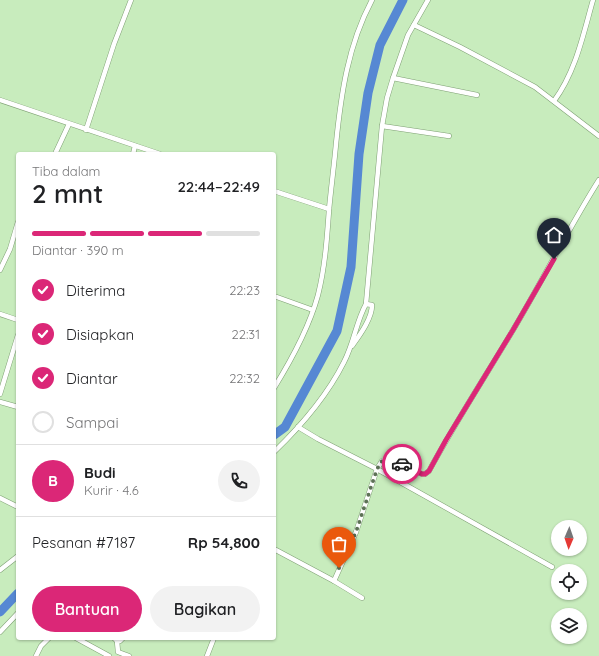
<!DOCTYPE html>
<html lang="id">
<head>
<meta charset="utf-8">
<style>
  body { margin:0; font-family:Quicksand,sans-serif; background:#f2f2f2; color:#202124; height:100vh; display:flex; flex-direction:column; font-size:15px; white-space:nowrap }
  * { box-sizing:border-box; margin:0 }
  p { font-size:13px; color:#757577 }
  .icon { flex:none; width:22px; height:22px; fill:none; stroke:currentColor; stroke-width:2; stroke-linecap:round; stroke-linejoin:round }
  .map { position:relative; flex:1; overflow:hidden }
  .side { position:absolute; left:16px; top:152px; width:260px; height:488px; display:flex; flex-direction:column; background:#fff; border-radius:4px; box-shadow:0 1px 3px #0004 }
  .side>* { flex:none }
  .needle { width:26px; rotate:182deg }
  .fabs { position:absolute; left:551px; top:520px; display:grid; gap:8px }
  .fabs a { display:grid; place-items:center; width:36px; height:36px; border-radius:50%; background:#fff; box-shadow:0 1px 3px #0004; font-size:20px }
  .pin { position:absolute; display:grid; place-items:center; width:34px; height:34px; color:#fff; margin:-41px -17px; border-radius:50% 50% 50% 0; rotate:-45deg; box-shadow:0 0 4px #0007 }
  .pin .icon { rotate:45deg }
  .courier { position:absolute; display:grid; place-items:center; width:40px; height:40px; margin:-20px; border:3px solid #db2777; border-radius:50%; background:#fff; color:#222; box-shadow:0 1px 5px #0007 }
  .head em { font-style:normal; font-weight:600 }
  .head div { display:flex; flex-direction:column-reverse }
  .head { display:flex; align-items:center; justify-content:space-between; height:68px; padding:0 16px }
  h1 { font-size:26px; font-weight:600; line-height:30px }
  .bar { display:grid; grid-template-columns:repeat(4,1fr); gap:6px 4px; align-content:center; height:48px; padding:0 16px }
  .bar i { height:5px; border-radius:3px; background:#e0e0e0 }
  .bar .active { background:#db2777 }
  .bar p { grid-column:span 4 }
  .line { display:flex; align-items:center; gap:10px; padding:0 16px; border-top:1px solid #e0e0e0 }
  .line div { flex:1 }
  .round { display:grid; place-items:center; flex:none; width:42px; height:42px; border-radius:21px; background:#f2f2f2 }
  ol { padding:0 16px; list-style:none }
  li { display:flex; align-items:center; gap:12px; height:44px }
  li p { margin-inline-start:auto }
  li .icon { padding:4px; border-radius:50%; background:#db2777; color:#fff; stroke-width:4 }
  li:last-child { color:#757577 }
  li i { width:22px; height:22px; border:2px solid #e0e0e0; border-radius:50% }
  .cta { display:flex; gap:8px; margin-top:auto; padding:8px 16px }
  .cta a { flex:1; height:46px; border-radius:24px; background:#db2777; color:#fff; font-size:16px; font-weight:600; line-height:46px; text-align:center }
  .cta a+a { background:#f2f2f2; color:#202124 }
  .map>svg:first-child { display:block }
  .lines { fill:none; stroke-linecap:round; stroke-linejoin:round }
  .river { stroke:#5688d3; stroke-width:9 }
  .minor-casing { stroke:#7fa074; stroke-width:5.5 }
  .minor { stroke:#fff; stroke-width:4.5 }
  .done { stroke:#5d7256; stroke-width:4; stroke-dasharray:0 7.2 }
  .route { stroke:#db2777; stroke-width:5 }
</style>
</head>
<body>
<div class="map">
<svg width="599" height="656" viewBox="0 0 599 656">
  <rect width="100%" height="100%" fill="#c8ecbd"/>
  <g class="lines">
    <g class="river">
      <path d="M274,435L285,427L337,331L351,267L359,154L368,93L380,45L403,0"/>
      <path d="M0,612L18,593"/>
    </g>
    <g class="minor-casing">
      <g id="minor">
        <path d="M414,25L460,47L535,87L599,136"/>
        <path d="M393,78L477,95"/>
        <path d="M0,100L160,154"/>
        <path d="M554,101C576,71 583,35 593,0"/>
        <path d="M382,126L449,136"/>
        <path d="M86,130L114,44L131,0"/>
        <path d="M55,154L69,124"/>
        <path d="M133,154L135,146"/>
        <path d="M274,191L329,209"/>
        <path d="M0,270L10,249L18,222"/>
        <path d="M274,296L313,310"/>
        <path d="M0,314L18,320"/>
        <path d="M352,346C359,336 372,319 372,305L366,304"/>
        <path d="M274,388C292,359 309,328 318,295C325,267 327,239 329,210C331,188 334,166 336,144C341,94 348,45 372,0"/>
        <path d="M0,394L18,335"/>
        <path d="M0,402L18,407"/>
        <path d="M298,427L318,439L377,469L552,567"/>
        <path d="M274,452C301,426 327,396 344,362C354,343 356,322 366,304L382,126L387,98L393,78L408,35L428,0"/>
        <path d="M0,498L18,507"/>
        <path d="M274,549L334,581L362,598"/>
        <path d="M0,570L18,556"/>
        <path d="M334,581L356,532L377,469L382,461L388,459L422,474H425L429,471C455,423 485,377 513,330C543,280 568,229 599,180"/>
        <path d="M0,632L18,613"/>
        <path d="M76,638L109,656"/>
        <path d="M114,638L117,641L118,652L129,656"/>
        <path d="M117,641H120L123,638"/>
        <path d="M36,656L41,646L49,638"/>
        <path d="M207,656L214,638"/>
      </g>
    </g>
    <use href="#minor" class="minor"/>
  </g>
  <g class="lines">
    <path class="done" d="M339,568L356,532L377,469L382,461L388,458L402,464"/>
    <path class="route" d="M402,464L422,474H425L429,471L446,440L513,330L554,259"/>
  </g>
</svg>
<div class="fabs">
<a><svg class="needle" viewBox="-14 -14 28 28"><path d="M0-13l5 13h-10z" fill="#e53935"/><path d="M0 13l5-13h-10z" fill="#757577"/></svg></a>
<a><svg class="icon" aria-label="locate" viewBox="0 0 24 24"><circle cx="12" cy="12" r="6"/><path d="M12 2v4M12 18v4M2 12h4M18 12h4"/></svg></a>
<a><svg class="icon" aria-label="layers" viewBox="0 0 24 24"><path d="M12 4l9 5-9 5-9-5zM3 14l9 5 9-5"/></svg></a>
</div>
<div class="pin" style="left:339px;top:568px;background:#ea580c"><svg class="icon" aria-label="bag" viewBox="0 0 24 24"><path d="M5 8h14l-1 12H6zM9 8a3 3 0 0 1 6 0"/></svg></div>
<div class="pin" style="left:554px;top:259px;background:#1f2937"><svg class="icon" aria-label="home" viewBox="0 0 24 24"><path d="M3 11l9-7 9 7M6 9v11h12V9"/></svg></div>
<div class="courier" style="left:402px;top:464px"><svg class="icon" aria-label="car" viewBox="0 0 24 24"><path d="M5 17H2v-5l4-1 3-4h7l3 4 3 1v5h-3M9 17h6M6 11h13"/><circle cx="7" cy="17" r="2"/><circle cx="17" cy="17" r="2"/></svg></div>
<section class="side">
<div class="head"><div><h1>2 mnt</h1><p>Tiba dalam</p></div><em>22:44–22:49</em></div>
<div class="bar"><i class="active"></i><i class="active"></i><i class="active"></i><i></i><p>Diantar · 390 m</p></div>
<ol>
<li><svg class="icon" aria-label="check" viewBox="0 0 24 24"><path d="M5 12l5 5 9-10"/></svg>Diterima<p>22:23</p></li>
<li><svg class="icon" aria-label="check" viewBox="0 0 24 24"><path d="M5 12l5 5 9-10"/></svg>Disiapkan<p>22:31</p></li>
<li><svg class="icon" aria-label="check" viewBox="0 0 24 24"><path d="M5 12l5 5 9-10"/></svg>Diantar<p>22:32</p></li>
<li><i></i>Sampai</li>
</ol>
<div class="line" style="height:72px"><b class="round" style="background:#db2777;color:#fff">B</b><div><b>Budi</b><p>Kurir · 4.6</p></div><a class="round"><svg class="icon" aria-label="phone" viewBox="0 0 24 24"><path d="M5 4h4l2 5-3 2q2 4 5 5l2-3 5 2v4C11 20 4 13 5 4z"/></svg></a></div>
<div class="line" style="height:52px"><div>Pesanan #7187</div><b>Rp 54,800</b></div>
<div class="cta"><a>Bantuan</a><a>Bagikan</a></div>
</section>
</div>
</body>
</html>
